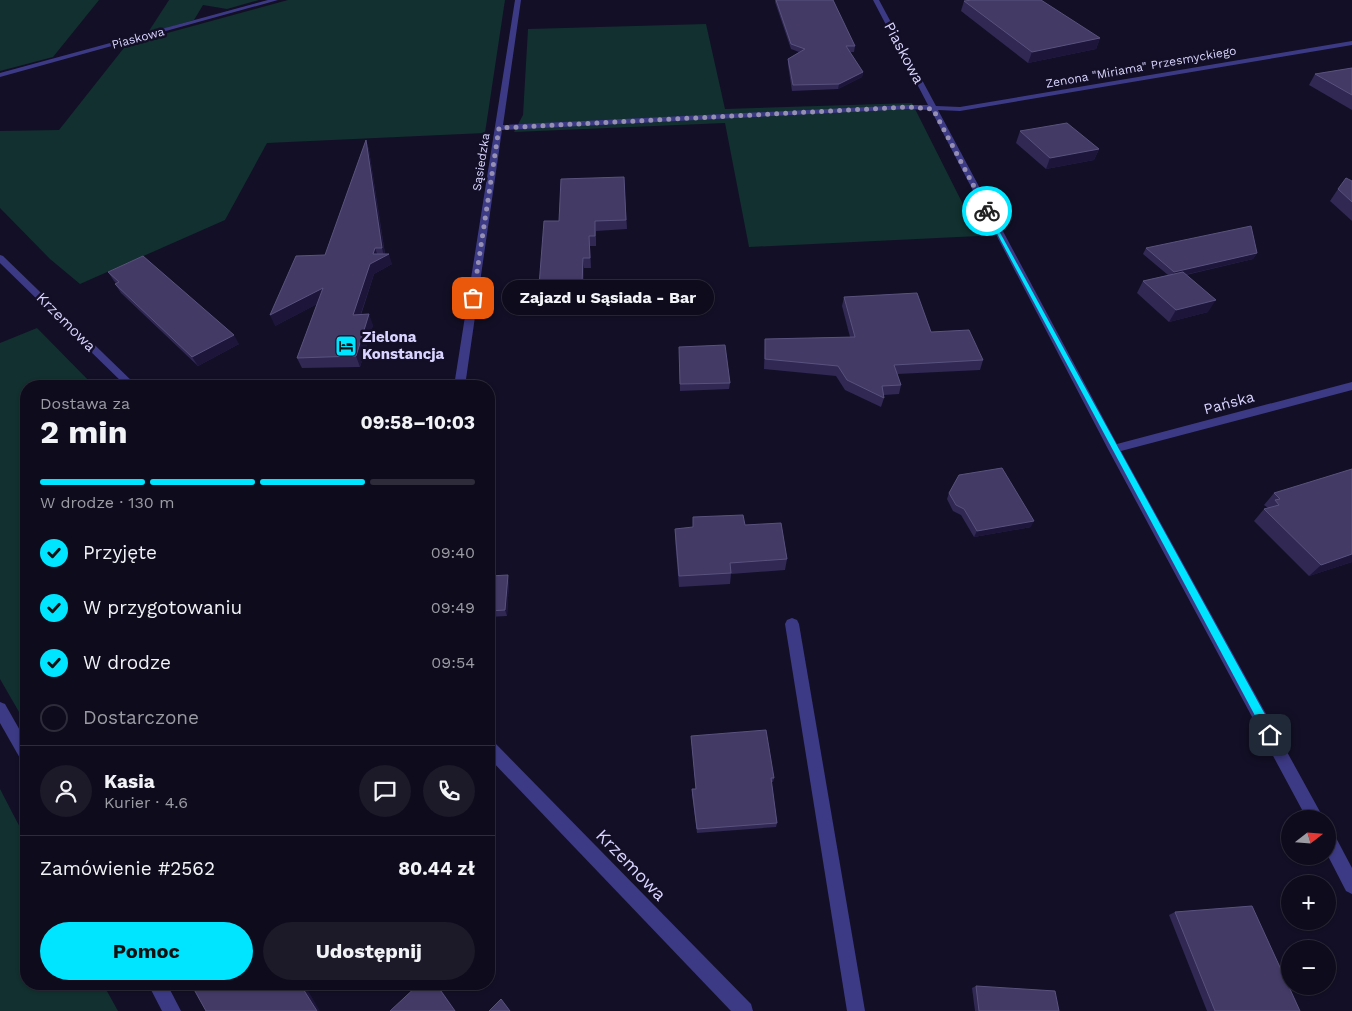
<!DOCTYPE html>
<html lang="pl">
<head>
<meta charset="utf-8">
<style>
  body { margin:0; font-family:"Work Sans",sans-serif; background:#1c1929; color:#f1f3f6; height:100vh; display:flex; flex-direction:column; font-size:19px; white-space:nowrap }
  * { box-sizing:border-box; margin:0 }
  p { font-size:16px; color:#9b9ba3 }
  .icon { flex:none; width:28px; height:28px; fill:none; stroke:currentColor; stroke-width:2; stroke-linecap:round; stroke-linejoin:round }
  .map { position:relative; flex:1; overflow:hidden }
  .drawer { position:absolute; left:20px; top:380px; width:475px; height:610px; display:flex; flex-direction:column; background:#0e0b1c; border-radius:20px; box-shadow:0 1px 4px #0004,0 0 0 1px #2e2b3b }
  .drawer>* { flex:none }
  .needle { width:32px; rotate:73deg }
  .controls { position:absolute; left:1281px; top:810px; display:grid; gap:10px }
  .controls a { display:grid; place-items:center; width:55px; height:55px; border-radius:50%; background:#0e0b1c; box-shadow:0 1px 4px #0004,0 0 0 1px #2e2b3b; font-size:25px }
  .pin { position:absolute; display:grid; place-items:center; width:42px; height:42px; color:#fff; margin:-21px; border-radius:10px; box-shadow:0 2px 8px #0006 }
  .courier { position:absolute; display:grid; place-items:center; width:50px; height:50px; margin:-25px; border:4px solid #00e5ff; border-radius:50%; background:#fff; color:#222; box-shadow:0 1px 6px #0007 }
  .bubble { position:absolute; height:35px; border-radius:18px; background:#0e0b1c; box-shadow:0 1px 4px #0004,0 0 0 1px #2e2b3b; font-size:16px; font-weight:700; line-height:35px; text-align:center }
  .head em { font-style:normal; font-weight:700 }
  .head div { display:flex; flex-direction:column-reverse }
  .head { display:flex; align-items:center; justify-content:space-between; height:85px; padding:0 20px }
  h1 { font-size:32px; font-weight:700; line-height:38px }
  .bar { display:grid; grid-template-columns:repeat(4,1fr); gap:8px 5px; align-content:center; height:60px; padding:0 20px }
  .bar i { height:6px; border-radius:4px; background:#2e2b3b }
  .bar .active { background:#00e5ff }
  .bar p { grid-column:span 4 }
  .line { display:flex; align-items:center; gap:12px; padding:0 20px; border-top:1px solid #2e2b3b }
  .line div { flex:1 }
  .round { display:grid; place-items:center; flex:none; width:52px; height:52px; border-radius:26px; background:#1c1929 }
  ol { padding:0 20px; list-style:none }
  li { display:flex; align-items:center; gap:15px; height:55px }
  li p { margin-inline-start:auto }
  li .icon { padding:5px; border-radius:50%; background:#00e5ff; color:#111; stroke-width:4 }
  li:last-child { color:#9b9ba3 }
  li i { width:28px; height:28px; border:2px solid #2e2b3b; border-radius:50% }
  .button { display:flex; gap:10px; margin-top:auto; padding:10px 20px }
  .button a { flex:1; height:58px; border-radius:30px; background:#00e5ff; color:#111; font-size:20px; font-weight:700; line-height:58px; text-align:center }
  .button a+a { background:#1c1929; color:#f1f3f6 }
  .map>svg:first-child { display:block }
  .green { fill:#12302f }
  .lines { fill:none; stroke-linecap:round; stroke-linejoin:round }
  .minor { fill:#3d3a85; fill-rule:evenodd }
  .wall { fill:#312854 }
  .shaded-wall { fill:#1d163a }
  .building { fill:#433a66; stroke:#5a527e }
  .route { fill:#00e5ff }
  .done { stroke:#948fb3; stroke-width:5; stroke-dasharray:0 9 }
  .labels { text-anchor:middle; stroke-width:5; stroke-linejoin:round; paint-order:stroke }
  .far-street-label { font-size:12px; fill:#d9d4ff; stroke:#130f26 }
  .street-label { font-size:15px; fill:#d9d4ff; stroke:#130f26 }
  .poi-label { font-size:15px; font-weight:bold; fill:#d9d4ff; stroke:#130f26; text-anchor:start }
  .near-street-label { font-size:18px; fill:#d9d4ff; stroke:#130f26 }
</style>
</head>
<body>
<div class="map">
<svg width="1352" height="1011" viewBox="0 0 1352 1011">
  <rect width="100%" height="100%" fill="#130f26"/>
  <g class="green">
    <path d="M0,0H99L53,57L0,71Z"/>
    <path d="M169,0H259L227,9L203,5L194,20L147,34Z"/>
    <path d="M288,0H505L485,133L267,143L225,220L80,284L50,259L0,208V131L59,130L127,44Z"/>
    <path d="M706,24L725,109L912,103L979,236L749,247L725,123L514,132L523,115L528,29Z"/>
    <path d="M37,328L94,386H26V724L0,679V343Z"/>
    <path d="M0,789L26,839V984H103L118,1011H0Z"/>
  </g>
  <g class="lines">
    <g class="minor">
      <path d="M268,0H278L0,77V73Z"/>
      <path d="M515,0H521L503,125L908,105H928L873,0H879L936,106L960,107L1352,41V45L960,111L938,110L1117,444L1352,382V390L1121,451L1324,819H1307L1108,449L931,110L908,109L502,130L465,386H454Z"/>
      <path d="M0,255L3,256L137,386H126L0,263Z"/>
      <path d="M792,618L797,620L799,624L865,1011H847L785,624L787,620Z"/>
      <path d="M0,702L5,704L26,741V762L21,760L0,723Z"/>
      <path d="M489,740L494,742L751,1004L753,1011H731L489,758Z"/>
      <path d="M1328,832L1334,834L1352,868V894L1346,891L1328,856Z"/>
      <path d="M148,984H167L181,1011H162Z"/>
    </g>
  </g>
  <g class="wall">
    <path d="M775,0H833L855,46L854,52H850L863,72L862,77L838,89L792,91L788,65V59L799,52L791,49L775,2Z"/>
    <path d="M964,1L1100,38L1096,49L1028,63L961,11Z"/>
    <path d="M1352,68V110L1309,85L1315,74Z"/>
    <path d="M1020,131L1099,149L1094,160L1046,169L1016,143Z"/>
    <path d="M366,140L369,150L385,254L392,264L374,274L361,315L373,325L360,367L302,368L297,358L317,304L275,326L325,255Z"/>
    <path d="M624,177L627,229L596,231V246H590L591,268H584L583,295L540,296L539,286L559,221Z"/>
    <path d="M1352,181V221L1330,201L1338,189Z"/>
    <path d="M1146,248L1257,253L1253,259L1186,275L1208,312L1169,322L1137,293L1143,281L1168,275L1143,254Z"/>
    <path d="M108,272L239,344L198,366L121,293L115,284L116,283L114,281Z"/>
    <path d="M844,297L931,332L983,360L980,370L897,374L901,385L899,394L884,395V398L881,407L845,390L836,376L764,369L765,339L850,337L842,306Z"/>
    <path d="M679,347L730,383L729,389L680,391Z"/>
    <path d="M949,493L1031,527L974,537L961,515L953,511L947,499Z"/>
    <path d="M1274,493L1352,562L1309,576L1254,521L1264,509L1268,508L1264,505Z"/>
    <path d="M745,525L787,559L785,570L731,574L730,584L679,587L675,540V529Z"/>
    <path d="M489,576L509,581L507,616L489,617Z"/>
    <path d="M691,736L774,778L773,782H771L777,823L776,827L697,833L692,794V789H696Z"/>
    <path d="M1175,912L1300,1011H1207L1169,915Z"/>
    <path d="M976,986L1059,1011H975L972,988Z"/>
  </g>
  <g class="shaded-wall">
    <path d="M1100,38L1096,49L1028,63L1032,52Z"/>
    <path d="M863,72L862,77L838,89L839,84Z"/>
    <path d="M366,140L369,150L385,256L389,254L392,264L374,274L357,325L353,315L375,248L379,259L384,256L382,248Z"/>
    <path d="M1099,149L1094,160L1046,169L1050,158Z"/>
    <path d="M1257,253L1253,259L1171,278L1174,272Z"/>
    <path d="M583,258L584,268L583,295L582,285Z"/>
    <path d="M323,288L327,299L275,326L270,315Z"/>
    <path d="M1216,300L1208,312L1169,322L1176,310Z"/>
    <path d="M369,314L373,325L360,367L356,356Z"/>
    <path d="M234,335L239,344L198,366L192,357Z"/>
    <path d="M1034,521L1031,527L974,537L977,531Z"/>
    <path d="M1352,554V562L1309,576L1321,565Z"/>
    <path d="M508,575L509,581L507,616L505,610Z"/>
    <path d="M300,984H304L320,1011H317Z"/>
    <path d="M436,984H437L456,1011H455Z"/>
  </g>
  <g class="building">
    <path d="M776,0H833L855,46H846L863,72L839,84L793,85L788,59L805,49L791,44Z"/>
    <path d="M972,0H1041L1100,38L1032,52L964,1Z"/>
    <path d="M1352,68V95L1315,74Z"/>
    <path d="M1067,123L1099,149L1050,158L1020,131Z"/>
    <path d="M366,140L382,248H375L373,254H389L370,264L353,315L369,314L356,356L297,358L323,288L270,315L296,256L325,255Z"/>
    <path d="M624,177L626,220L595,221V236H589L590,258H583L582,285L539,286L544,221H559L561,179Z"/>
    <path d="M1346,178L1352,181V202L1338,189Z"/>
    <path d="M1251,226L1257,253L1174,272L1146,248Z"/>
    <path d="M143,256L234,335L192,357L115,284L119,282L108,272Z"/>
    <path d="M1183,272L1216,300L1176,310L1143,281Z"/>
    <path d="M917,293L931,332L969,330L983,360L894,365L901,385L882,386L884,398L847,380L838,366L765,359V339L855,337L844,297Z"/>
    <path d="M725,345L730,383L680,384L679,347Z"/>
    <path d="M1002,468L1034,521L977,531L964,509L956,505L949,493L959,475Z"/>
    <path d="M1352,469V554L1321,565L1264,509L1279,505L1275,500L1280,499L1274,493Z"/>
    <path d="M743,515L745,525L781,523L787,559L730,563L731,573L679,576L675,529L693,527V517Z"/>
    <path d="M508,575L505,610L489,611V576Z"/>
    <path d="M766,730L774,778H771L777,823L697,829L692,789H696L691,736Z"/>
    <path d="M1252,906L1300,1011H1215L1175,912Z"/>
    <path d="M191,984H300L317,1011H206Z"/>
    <path d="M419,984H436L455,1011H390Z"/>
    <path d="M976,986L1055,991L1059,1011H979Z"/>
    <path d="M501,999L510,1011H489Z"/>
  </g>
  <path class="route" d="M987,209L1274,731V738H1267L985,211Z"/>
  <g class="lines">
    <path class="done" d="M473,298L499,128L908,107L933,109L987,211"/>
  </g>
  <defs>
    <g id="hotel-square" transform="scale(1.125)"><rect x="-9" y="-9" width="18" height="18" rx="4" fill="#00e5ff" stroke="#130f26"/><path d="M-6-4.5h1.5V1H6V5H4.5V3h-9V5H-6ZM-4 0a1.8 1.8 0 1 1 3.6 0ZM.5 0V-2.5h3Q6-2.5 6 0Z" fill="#111"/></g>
  </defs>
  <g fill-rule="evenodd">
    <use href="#hotel-square" x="346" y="346"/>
  </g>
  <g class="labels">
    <g class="far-street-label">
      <text transform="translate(138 38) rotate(-15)" y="4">Piaskowa</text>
      <text transform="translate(1141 67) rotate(-10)" y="4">Zenona "Miriama" Przesmyckiego</text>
      <text transform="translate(481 162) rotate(-81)" y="4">Sąsiedzka</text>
    </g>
    <g class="street-label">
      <text transform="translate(904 53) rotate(62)" y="5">Piaskowa</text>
      <text transform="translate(66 322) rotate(45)" y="5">Krzemowa</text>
      <text transform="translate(1229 403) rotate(-15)" y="5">Pańska</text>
    </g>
    <g class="poi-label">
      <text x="362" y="342">Zielona<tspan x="362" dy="17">Konstancja</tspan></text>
    </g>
    <g class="near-street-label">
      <text transform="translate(631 865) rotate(46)" y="6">Krzemowa</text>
    </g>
  </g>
</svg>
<div class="controls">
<a><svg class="needle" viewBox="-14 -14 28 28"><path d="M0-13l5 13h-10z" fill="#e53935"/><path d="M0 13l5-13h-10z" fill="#9b9ba3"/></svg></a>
<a>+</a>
<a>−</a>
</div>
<div class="pin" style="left:473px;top:298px;background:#ea580c"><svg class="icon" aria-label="bag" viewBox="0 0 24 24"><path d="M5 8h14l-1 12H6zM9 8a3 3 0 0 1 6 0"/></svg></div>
<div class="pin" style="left:1270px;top:735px;background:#1f2937"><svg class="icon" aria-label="home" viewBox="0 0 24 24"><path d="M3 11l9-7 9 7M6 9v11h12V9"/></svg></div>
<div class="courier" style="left:987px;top:211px"><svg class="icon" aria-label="bike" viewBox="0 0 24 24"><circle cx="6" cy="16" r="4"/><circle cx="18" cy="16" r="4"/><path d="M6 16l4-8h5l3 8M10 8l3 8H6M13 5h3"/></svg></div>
<div class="bubble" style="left:502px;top:280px;width:212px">Zajazd u Sąsiada - Bar</div>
<section class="drawer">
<div class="head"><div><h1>2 min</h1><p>Dostawa za</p></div><em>09:58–10:03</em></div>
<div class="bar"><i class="active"></i><i class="active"></i><i class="active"></i><i></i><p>W drodze · 130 m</p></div>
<ol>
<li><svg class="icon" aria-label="check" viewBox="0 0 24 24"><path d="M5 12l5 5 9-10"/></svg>Przyjęte<p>09:40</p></li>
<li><svg class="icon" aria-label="check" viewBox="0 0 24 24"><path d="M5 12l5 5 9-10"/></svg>W przygotowaniu<p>09:49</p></li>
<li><svg class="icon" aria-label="check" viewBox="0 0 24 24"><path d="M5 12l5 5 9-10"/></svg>W drodze<p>09:54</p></li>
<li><i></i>Dostarczone</li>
</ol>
<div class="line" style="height:90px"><a class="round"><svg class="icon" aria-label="person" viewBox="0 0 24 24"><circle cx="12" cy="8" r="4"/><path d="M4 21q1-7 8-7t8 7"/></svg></a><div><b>Kasia</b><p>Kurier · 4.6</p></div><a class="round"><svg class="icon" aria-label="chat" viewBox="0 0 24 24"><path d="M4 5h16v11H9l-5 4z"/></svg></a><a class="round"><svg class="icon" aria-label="phone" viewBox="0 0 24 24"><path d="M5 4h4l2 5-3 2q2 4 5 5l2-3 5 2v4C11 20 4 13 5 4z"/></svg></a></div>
<div class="line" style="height:65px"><div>Zamówienie #2562</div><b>80.44 zł</b></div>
<div class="button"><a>Pomoc</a><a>Udostępnij</a></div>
</section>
</div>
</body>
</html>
